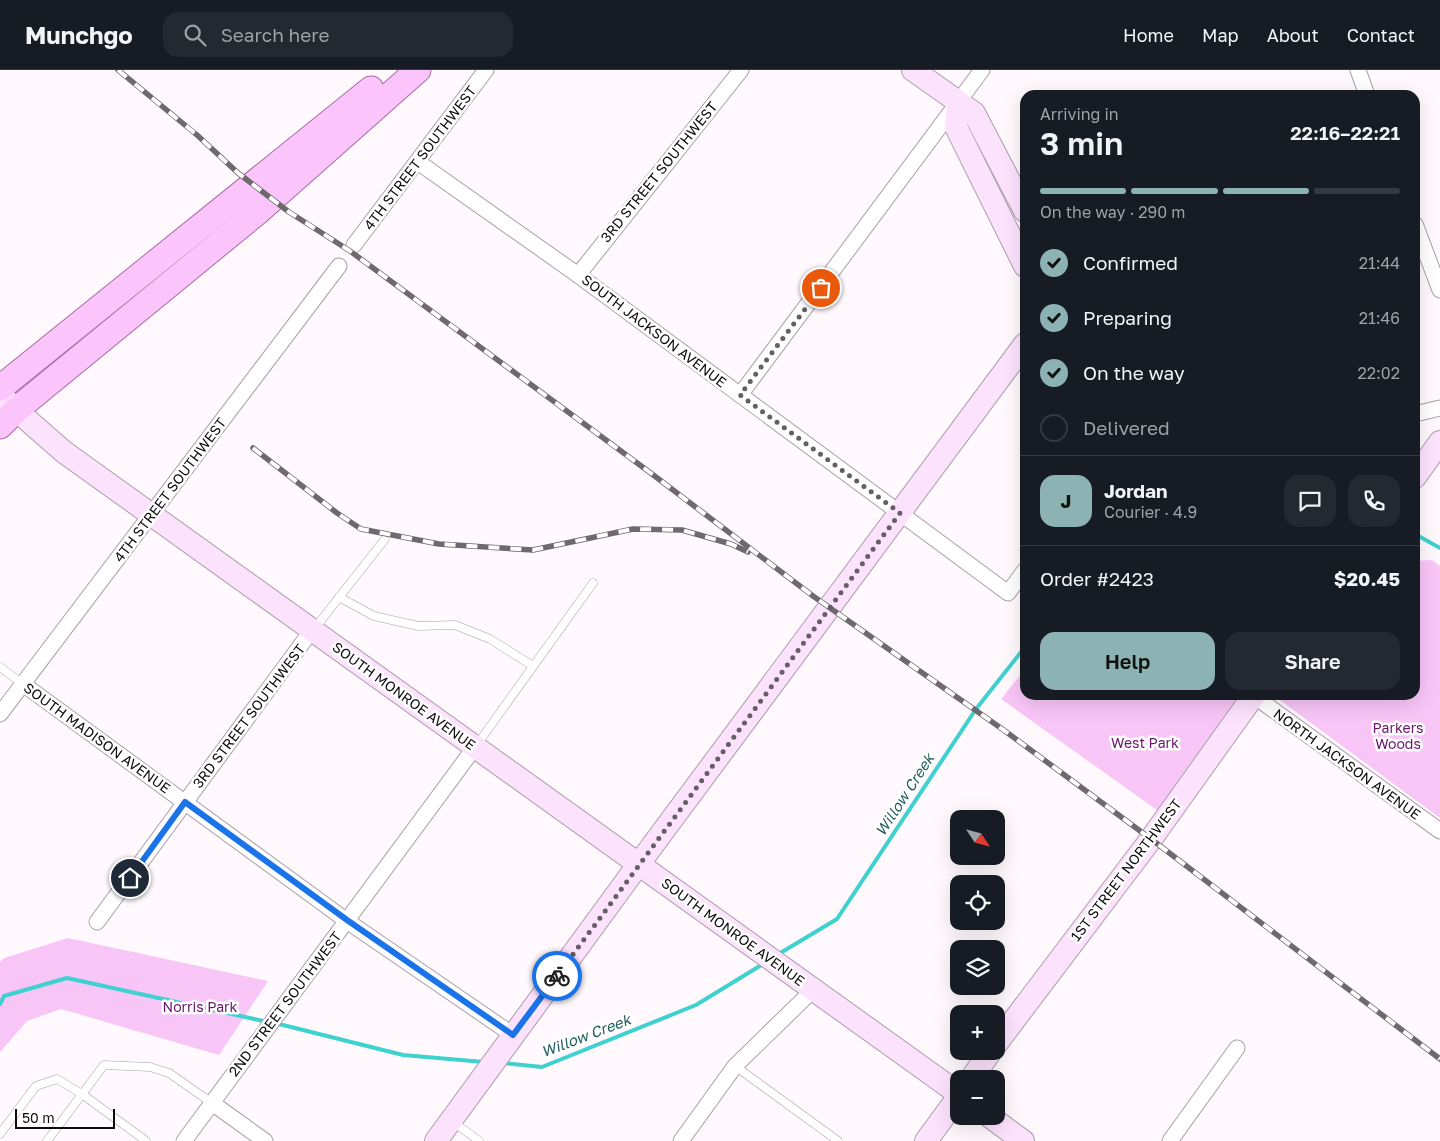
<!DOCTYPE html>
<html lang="en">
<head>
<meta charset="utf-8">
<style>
  body { margin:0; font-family:"Golos Text",sans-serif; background:#242831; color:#f1f3f6; height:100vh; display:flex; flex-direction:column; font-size:19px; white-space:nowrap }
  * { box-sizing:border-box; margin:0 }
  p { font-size:16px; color:#9ea1a6 }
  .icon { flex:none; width:28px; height:28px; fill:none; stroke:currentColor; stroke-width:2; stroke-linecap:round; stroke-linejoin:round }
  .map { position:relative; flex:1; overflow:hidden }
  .drawer { position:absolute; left:1020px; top:20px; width:400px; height:610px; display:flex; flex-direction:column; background:#171b24; border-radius:15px; box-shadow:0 5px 20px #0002 }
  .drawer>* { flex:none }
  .needle { width:32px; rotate:126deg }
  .controls { position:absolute; left:950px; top:740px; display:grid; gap:10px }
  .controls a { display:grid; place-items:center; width:55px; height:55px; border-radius:10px; background:#171b24; box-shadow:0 5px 20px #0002; font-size:25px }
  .scale { position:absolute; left:15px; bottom:12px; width:100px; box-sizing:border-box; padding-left:5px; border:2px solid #0f0c0f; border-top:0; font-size:14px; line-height:18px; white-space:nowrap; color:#0f0c0f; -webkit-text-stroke:4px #fff; paint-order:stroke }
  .pin { position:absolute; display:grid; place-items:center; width:42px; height:42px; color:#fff; margin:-21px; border:2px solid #fff; border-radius:50%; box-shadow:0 1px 5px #0007 }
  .courier { position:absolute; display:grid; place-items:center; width:50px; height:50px; margin:-25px; border:4px solid #1a73e8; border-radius:50%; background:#fff; color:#222; box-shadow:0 1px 6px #0007 }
  .summary em { font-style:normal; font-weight:600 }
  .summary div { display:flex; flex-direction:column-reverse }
  .summary { display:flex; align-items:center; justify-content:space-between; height:85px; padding:0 20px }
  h1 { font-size:32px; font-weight:600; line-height:38px }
  .bar { display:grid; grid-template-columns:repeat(4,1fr); gap:8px 5px; align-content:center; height:60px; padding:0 20px }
  .bar i { height:6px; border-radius:4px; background:#363941 }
  .bar .active { background:#8cb2b3 }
  .bar p { grid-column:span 4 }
  .line { display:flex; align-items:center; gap:12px; padding:0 20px; border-top:1px solid #363941 }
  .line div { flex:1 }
  .round { display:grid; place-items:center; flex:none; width:52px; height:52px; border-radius:15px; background:#242831 }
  ol { padding:0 20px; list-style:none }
  li { display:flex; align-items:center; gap:15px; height:55px }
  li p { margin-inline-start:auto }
  li .icon { padding:5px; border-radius:50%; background:#8cb2b3; color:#111; stroke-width:4 }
  li:last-child { color:#9ea1a6 }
  li i { width:28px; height:28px; border:2px solid #363941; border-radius:50% }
  .action { display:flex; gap:10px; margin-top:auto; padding:10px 20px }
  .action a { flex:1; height:58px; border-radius:15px; background:#8cb2b3; color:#111; font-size:20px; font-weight:600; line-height:58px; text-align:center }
  .action a+a { background:#242831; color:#f1f3f6 }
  header { display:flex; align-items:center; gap:30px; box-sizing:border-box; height:70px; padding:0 25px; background:#171b24; border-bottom:1px solid #363941 }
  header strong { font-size:24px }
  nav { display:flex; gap:28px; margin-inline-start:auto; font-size:18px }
  .search { width:350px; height:45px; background:#242831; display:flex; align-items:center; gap:12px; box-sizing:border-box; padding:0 18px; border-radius:15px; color:#9ea1a6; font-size:19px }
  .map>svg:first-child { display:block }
  .green { fill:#f8c5f7 }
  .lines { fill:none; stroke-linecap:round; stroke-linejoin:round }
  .stream { stroke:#3ed1d0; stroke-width:4 }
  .service-casing { stroke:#a89fa8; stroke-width:9 }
  .minor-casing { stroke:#a89fa8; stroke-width:17 }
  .secondary-casing { stroke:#a89fa8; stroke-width:24 }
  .primary-casing { stroke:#a66ca6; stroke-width:27 }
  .service { stroke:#fff; stroke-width:8 }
  .minor { stroke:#fff; stroke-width:15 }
  .secondary { stroke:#fde2fd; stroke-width:22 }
  .primary { stroke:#fbc5fb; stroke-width:25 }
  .rail-casing { stroke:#6d696d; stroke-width:5.5 }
  .rail { stroke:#fff; stroke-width:4; stroke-dasharray:11; stroke-linecap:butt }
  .done { stroke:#635f63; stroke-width:5; stroke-dasharray:0 9 }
  .route { stroke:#1a73e8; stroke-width:6 }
  .labels { text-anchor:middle; stroke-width:5; stroke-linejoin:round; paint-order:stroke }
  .street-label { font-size:14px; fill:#0f0c0f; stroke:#fff }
  .park-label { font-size:14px; fill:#68176a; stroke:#fff }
  .water-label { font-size:15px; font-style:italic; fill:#255f5f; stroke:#fff }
</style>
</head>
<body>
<header>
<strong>Munchgo</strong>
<div class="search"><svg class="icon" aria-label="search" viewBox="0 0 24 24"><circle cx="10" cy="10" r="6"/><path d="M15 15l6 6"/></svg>Search here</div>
<nav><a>Home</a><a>Map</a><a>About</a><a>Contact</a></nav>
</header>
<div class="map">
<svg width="1440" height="1071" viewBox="0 0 1440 1071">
  <rect width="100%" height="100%" fill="#fff9fe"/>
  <g class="green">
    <path d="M1432,490L1440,496V748L1273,625H1415V491Z"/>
    <path d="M1025,599V625H1240L1157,740L1001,629Z"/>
    <path d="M68,868L268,911L219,985L61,939L27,951L0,982V892L4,888Z"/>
  </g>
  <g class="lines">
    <g class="stream">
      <path d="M1415,464L1440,478"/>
      <path d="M777,885L837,849L976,639L1025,577"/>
      <path d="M0,934L4,926L67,908L268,952"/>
      <path d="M275,953L403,985L484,992"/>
      <path d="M503,993L542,997L696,935L763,894"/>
    </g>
    <g class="service-casing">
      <g id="service">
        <path d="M339,527L374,546L418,556L455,555L490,569L533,596"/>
        <path d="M315,558L385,469"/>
        <path d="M0,597L23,614"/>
        <path d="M476,676L593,513"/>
        <path d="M735,996L838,1071"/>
        <path d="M452,1051L479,1071"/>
        <path d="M0,1064L36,1016L57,1009L82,1024L146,1071"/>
        <path d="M47,1071L104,995L150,997L169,1003L212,1033"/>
      </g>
    </g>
    <g class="minor-casing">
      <g id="minor">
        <path d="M1358,0L1367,25"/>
        <path d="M418,92L578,205L1008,523L1025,500"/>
        <path d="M1415,154L1440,220"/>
        <path d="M354,175L486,0"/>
        <path d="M578,205L741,0"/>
        <path d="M740,325L982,0"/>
        <path d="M1415,344L1440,338"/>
        <path d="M23,614L347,851L513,965"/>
        <path d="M1254,626L1440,761"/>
        <path d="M0,644L339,196"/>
        <path d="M97,852L312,560"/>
        <path d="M212,1033L265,1071"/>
        <path d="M184,1071L475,677"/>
        <path d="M681,1071L735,996L813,920"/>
        <path d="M1170,1071L1237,978"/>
      </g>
    </g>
    <g class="secondary-casing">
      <g id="secondary">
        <path d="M913,0L974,43L1025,141"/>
        <path d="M958,34L956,57L1025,196"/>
        <path d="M0,324L16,340L64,382L959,1024"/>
        <path d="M1415,407L1440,372"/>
        <path d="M996,974L1151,769L1254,625"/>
        <path d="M971,1009L991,981"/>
        <path d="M989,1046L1023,1071"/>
        <path d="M436,1071L638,795L1025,274"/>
        <path d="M926,1071L959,1026"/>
      </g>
    </g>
    <g class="primary-casing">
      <g id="primary">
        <path d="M0,318L371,19"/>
        <path d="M0,356L16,340L260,140L418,0"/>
      </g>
    </g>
    <use href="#service" class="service"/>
    <use href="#minor" class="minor"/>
    <use href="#secondary" class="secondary"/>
    <use href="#primary" class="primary"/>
    <g class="rail-casing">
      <g id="rail">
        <path d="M118,0L197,65L238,103L289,142L350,181L648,401L813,526L1005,661L1151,769L1440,989"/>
        <path d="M253,378L337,443L361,459L439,474L533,480L633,459L682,460L731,474L748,482"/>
      </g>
    </g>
    <use href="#rail" class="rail"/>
  </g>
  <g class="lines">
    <path class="done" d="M557,906L900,443L740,325L821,218"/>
    <path class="route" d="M130,808L185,732L347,850L513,965L557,906"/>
  </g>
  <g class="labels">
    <g class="street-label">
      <text transform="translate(420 88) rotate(-53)" y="5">4TH STREET SOUTHWEST</text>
      <text transform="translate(659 102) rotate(-51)" y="5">3RD STREET SOUTHWEST</text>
      <text transform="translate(654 261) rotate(37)" y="5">SOUTH JACKSON AVENUE</text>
      <text transform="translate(170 420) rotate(-53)" y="5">4TH STREET SOUTHWEST</text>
      <text transform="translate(404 626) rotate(36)" y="5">SOUTH MONROE AVENUE</text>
      <text transform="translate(249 646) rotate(-53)" y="5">3RD STREET SOUTHWEST</text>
      <text transform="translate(97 668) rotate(36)" y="5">SOUTH MADISON AVENUE</text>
      <text transform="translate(1347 694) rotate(36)" y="5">NORTH JACKSON AVENUE</text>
      <text transform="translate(1126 800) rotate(-53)" y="5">1ST STREET NORTHWEST</text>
      <text transform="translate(733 862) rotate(36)" y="5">SOUTH MONROE AVENUE</text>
      <text transform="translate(285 934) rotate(-53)" y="5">2ND STREET SOUTHWEST</text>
    </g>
    <g class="park-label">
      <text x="1398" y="663">Parkers<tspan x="1398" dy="16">Woods</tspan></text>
      <text x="1145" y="678">West Park</text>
      <text x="200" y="942">Norris Park</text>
    </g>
    <g class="water-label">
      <text transform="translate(905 725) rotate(-57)" y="5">Willow Creek</text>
      <text transform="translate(586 966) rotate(-21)" y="5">Willow Creek</text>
    </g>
  </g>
</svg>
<div class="controls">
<a><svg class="needle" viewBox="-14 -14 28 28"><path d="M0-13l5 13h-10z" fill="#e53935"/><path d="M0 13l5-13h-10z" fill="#9ea1a6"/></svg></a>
<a><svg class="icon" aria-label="locate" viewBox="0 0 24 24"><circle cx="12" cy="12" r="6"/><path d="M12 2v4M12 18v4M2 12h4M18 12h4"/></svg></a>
<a><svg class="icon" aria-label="layers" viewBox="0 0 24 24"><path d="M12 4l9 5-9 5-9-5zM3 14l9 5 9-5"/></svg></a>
<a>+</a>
<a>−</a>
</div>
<div class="scale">50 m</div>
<div class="pin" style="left:821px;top:218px;background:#ea580c"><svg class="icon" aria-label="bag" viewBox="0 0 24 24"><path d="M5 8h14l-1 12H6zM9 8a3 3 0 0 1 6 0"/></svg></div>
<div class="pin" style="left:130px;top:808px;background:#1f2937"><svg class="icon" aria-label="home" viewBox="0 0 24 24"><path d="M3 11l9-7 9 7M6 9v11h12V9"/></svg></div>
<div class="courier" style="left:557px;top:906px"><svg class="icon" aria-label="bike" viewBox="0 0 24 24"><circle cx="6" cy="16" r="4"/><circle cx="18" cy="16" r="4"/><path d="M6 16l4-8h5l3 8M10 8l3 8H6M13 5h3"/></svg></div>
<section class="drawer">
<div class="summary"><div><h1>3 min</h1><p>Arriving in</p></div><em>22:16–22:21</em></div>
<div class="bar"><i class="active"></i><i class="active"></i><i class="active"></i><i></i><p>On the way · 290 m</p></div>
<ol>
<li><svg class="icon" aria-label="check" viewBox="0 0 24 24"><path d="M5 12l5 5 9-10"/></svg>Confirmed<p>21:44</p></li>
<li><svg class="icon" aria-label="check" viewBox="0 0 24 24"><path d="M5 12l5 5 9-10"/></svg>Preparing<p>21:46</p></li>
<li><svg class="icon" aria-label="check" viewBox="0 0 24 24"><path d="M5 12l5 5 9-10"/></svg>On the way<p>22:02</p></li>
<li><i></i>Delivered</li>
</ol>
<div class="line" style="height:90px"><b class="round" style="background:#8cb2b3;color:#111">J</b><div><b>Jordan</b><p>Courier · 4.9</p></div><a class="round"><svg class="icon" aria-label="chat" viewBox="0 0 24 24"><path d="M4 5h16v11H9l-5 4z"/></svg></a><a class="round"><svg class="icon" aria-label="phone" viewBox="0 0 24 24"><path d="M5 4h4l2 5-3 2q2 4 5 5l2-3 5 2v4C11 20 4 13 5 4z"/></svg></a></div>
<div class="line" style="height:65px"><div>Order #2423</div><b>$20.45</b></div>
<div class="action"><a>Help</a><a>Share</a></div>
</section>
</div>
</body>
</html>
